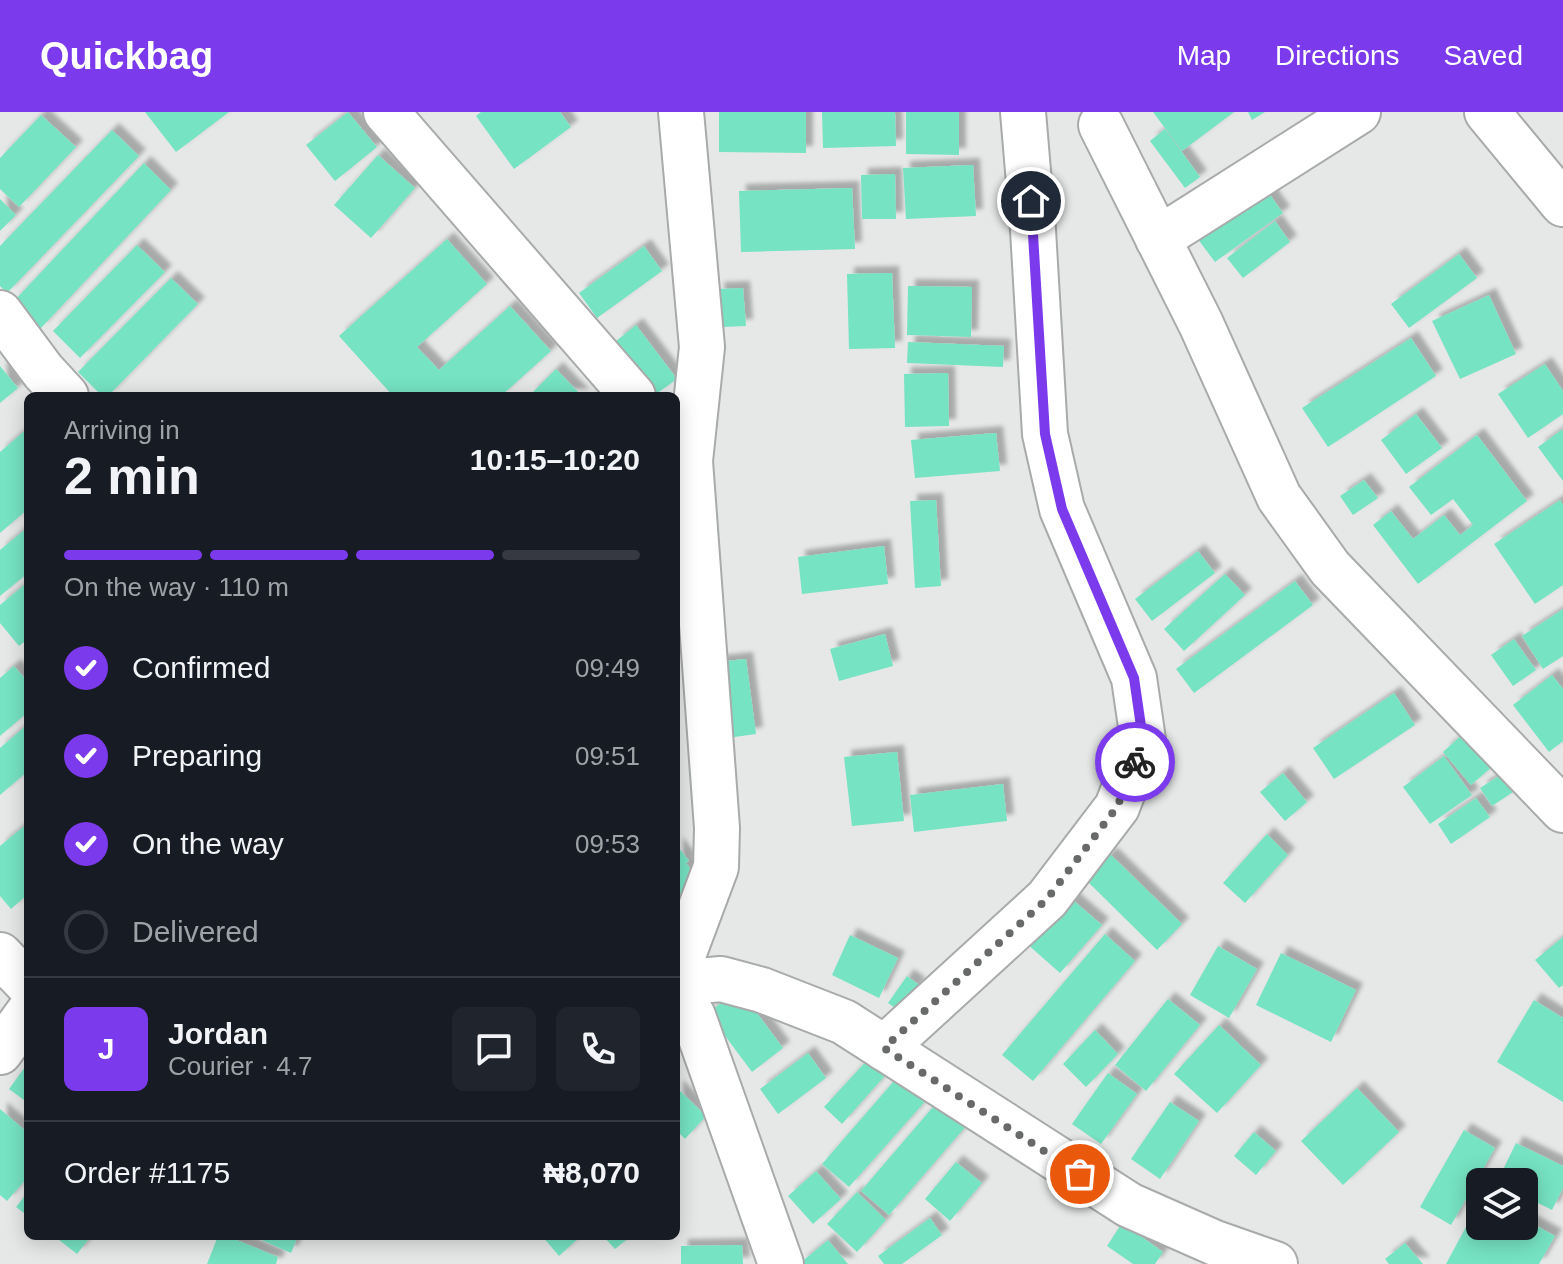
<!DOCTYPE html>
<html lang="en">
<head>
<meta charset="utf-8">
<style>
  body { margin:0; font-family:Arial,sans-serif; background:#20242c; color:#f1f3f6; height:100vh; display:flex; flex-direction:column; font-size:30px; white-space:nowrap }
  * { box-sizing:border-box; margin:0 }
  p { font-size:26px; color:#9ea1a6 }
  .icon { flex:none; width:44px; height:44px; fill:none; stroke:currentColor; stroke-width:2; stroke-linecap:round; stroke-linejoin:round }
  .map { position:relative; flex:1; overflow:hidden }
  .details { position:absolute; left:24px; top:280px; width:656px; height:848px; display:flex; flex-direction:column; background:#171b24; border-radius:12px; box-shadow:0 4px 20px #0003 }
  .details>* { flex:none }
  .tools { position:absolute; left:1466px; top:1056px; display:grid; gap:16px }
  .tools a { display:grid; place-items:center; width:72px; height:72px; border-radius:12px; background:#171b24; box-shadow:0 4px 20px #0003; font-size:40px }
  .pin { position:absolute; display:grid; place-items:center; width:68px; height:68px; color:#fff; margin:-34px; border:4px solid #fff; border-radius:50%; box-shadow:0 2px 8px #0007 }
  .courier { position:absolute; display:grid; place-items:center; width:80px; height:80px; margin:-40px; border:6px solid #7c3aed; border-radius:50%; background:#fff; color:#222; box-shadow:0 2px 10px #0007 }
  .summary em { font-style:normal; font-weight:800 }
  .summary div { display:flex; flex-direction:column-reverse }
  .summary { display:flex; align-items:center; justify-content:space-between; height:136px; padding:0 40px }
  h1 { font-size:52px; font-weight:800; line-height:60px }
  .bar { display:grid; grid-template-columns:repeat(4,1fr); gap:12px 8px; align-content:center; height:96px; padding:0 40px }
  .bar i { height:10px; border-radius:6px; background:#363941 }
  .bar .on { background:#7c3aed }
  .bar p { grid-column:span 4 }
  .line { display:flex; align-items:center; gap:20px; padding:0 40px; border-top:2px solid #363941 }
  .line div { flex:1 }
  .round { display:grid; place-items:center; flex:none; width:84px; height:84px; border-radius:12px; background:#20242c }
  ol { padding:0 40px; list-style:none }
  li { display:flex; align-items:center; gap:24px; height:88px }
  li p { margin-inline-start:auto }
  li .icon { padding:8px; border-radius:50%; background:#7c3aed; color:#fff; stroke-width:4 }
  li:last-child { color:#9ea1a6 }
  li i { width:44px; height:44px; border:4px solid #363941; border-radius:50% }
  header { display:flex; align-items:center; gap:48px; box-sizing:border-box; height:112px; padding:0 40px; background:#7c3aed; color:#fff }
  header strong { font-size:38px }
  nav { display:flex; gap:44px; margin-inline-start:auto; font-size:28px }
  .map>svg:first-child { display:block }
  .building { fill:#76e3c2; filter:url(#shadow) }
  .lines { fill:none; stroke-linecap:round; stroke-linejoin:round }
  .minor-casing { stroke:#a8abaa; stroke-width:48 }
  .minor { stroke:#fff; stroke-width:44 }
  .done { stroke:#686969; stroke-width:8; stroke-dasharray:0 14.4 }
  .route { stroke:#7c3aed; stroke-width:10 }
</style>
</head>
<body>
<header>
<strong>Quickbag</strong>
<nav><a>Map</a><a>Directions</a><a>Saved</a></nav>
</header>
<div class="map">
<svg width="1563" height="1152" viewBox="0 0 1563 1152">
  <defs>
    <filter id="shadow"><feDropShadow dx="7" dy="-7" stdDeviation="2" flood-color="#0004"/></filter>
  </defs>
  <rect width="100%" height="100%" fill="#e5e8e7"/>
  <g class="building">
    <path d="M145,0H229L176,40Z"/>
    <path d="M348,0L377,35L335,69L306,33Z"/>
    <path d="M481,0H560L571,15L514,57L476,4Z"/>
    <path d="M719,0H806V41L719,40Z"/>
    <path d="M822,0H895L896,34L823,36Z"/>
    <path d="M906,0H959V43L906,42Z"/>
    <path d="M1153,0H1234L1182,39Z"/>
    <path d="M1248,0H1265L1252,8Z"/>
    <path d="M41,3L76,35L19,95L0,77V46Z"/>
    <path d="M1165,17L1200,65L1185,76L1150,29Z"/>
    <path d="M112,18L139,44L7,181L0,174V134Z"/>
    <path d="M378,43L415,76L371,126L334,93Z"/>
    <path d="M144,51L171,78L40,217L13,190Z"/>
    <path d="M973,53L976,104L906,107L903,56Z"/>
    <path d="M895,62L896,107H862L861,63Z"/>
    <path d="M852,76L855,137L741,140L739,79Z"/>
    <path d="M1265,76L1283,101L1215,150L1197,126Z"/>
    <path d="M0,87L16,103L0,119Z"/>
    <path d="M1275,109L1290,130L1243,166L1227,146Z"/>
    <path d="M447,127L487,172L417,235L439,258L510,194L551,239L501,284H393L339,224Z"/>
    <path d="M137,133L165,160L80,246L53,219Z"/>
    <path d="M644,134L662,159L597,206L579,181Z"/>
    <path d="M1459,142L1477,166L1409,216L1391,192Z"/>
    <path d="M892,161L895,236L849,237L847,162Z"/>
    <path d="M171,166L198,192L108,284H102L78,260Z"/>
    <path d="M908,174L972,175L971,225L907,223Z"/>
    <path d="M743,176L746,214L721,215L717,177Z"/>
    <path d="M1489,183L1516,242L1460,267L1432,209Z"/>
    <path d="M636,213L677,267L656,282L616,229Z"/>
    <path d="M1411,226L1436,264L1328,335L1302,296Z"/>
    <path d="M908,230L1004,234L1003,255L907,251Z"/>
    <path d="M1545,252L1563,279V302L1528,326L1498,282Z"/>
    <path d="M0,254L18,276L0,291Z"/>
    <path d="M556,257L582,284H529Z"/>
    <path d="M948,261L949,314L905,315L904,262Z"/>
    <path d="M1416,302L1442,336L1406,362L1381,328Z"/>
    <path d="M28,316V397L0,421V340Z"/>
    <path d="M1563,317V369L1538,335Z"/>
    <path d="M996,321L1000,359L915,366L911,328Z"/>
    <path d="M1477,323L1527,389L1418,472L1373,413L1391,399L1413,427L1444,403L1460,423L1473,413L1453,387L1431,403L1409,375Z"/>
    <path d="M1364,368L1378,386L1353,403L1340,384Z"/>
    <path d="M936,388L941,474L915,476L910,389Z"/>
    <path d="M1560,388L1563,393V473L1535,492L1494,432Z"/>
    <path d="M28,415V461L0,484V438Z"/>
    <path d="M884,434L888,472L802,482L798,445Z"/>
    <path d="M1198,439L1215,461L1152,509L1135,487Z"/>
    <path d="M1225,462L1245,483L1184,539L1164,517Z"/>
    <path d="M1295,469L1313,493L1194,581L1176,557Z"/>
    <path d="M28,470V527L19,534L0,511V493Z"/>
    <path d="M1563,497V544L1543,557L1522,524Z"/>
    <path d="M885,522L893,554L839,569L830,537Z"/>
    <path d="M1514,527L1536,558L1513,574L1491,543Z"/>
    <path d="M746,547L756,622L727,626L717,550Z"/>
    <path d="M14,554L28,570V600L0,624V566Z"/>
    <path d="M1552,563L1563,577V629L1549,640L1513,593Z"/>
    <path d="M1394,581L1415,613L1334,667L1313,636Z"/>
    <path d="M28,612V659L0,683V636Z"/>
    <path d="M1465,620L1493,654L1471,673L1443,640Z"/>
    <path d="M897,640L904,709L852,714L844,645Z"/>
    <path d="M1444,644L1472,683L1430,712L1403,675Z"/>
    <path d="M1505,660L1516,678L1492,694L1480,676Z"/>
    <path d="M1283,661L1307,690L1285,709L1260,680Z"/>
    <path d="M1003,672L1007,709L914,720L910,683Z"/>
    <path d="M1476,686L1490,705L1451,732L1438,712Z"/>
    <path d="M28,711V782L11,797L0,784V734Z"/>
    <path d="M1267,722L1288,743L1245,791L1223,771Z"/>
    <path d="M676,732L689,749L686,751L700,770L676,788Z"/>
    <path d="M1110,742L1182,812L1157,838L1085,767Z"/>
    <path d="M1067,783L1102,813L1060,861L1026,831Z"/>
    <path d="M1105,822L1135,849L1033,969L1002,943Z"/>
    <path d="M850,823L898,846L879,886L832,863Z"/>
    <path d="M1563,825V873L1559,876L1535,848Z"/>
    <path d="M1218,834L1257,857L1229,906L1190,883Z"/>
    <path d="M1281,841L1356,878L1331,930L1256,893Z"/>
    <path d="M907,864L919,873L901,900L888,891Z"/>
    <path d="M739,877L783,936L752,960L708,901Z"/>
    <path d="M1168,887L1200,913L1146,979L1115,953Z"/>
    <path d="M1534,888L1563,906V990L1497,950Z"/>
    <path d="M1219,913L1261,953L1217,1001L1174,962Z"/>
    <path d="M1095,918L1118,942L1086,975L1063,952Z"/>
    <path d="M808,941L826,966L778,1002L760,977Z"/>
    <path d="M872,943L889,959L842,1012L824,995Z"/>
    <path d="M28,951V991L9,977Z"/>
    <path d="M901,961L929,985L849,1075L822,1052Z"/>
    <path d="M1108,961L1137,982L1101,1032L1072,1012Z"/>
    <path d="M676,975L706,1004L685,1027L676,1018Z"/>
    <path d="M1357,976L1399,1020L1343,1073L1301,1029Z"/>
    <path d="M939,988L967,1013L889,1103L861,1079Z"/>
    <path d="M1170,990L1199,1009L1160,1067L1131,1047Z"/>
    <path d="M0,997L28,1021V1065L7,1089L0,1083Z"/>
    <path d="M1464,1018L1495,1036L1451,1113L1420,1095Z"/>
    <path d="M1254,1020L1276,1039L1256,1063L1234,1044Z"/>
    <path d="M1516,1031L1563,1054V1076L1552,1098L1524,1084V1070H1497Z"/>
    <path d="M956,1050L982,1071L950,1109L925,1087Z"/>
    <path d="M816,1059L841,1087L813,1112L788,1084Z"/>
    <path d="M28,1080V1104L16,1095Z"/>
    <path d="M857,1080L886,1108L857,1140L827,1112Z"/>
    <path d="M1480,1089V1114H1524V1107L1555,1124L1539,1152H1446Z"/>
    <path d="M930,1106L942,1123L902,1152H884L878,1144Z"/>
    <path d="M1122,1111L1163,1140L1155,1152H1133L1107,1134Z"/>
    <path d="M54,1124H91L77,1142Z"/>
    <path d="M218,1124H227L278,1145L276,1152H207Z"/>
    <path d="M258,1124H298L291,1141L257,1126Z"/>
    <path d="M542,1124H581L559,1144Z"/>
    <path d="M603,1124H631L615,1137Z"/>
    <path d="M828,1128L848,1152H799Z"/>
    <path d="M1405,1131L1423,1152H1389L1385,1147Z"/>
    <path d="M742,1133L743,1152H681V1134Z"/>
  </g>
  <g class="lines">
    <g class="minor-casing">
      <g id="minor">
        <path d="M386,0L633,284"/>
        <path d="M1487,0L1563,92"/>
        <path d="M1101,13L1201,212L1279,385L1330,456L1563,698"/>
        <path d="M1158,127L1358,0"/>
        <path d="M0,201L43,259L66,284"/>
        <path d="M0,843L28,872"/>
        <path d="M676,862L716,755L717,716L690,349L702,235L681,0"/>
        <path d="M676,871L721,867L762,878L844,910L1129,1093L1215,1131L1275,1152"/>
        <path d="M676,877L693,904L781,1152"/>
        <path d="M884,936L1047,787L1117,695L1143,628L1134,566L1062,397L1045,322L1033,118L1023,0"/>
        <path d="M0,940L28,901"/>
      </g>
    </g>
    <use href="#minor" class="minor"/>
  </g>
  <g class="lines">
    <path class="done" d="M1080,1062L884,936L1047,787L1117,695L1135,650"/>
    <path class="route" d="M1031,89L1045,322L1062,397L1134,566L1143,628L1135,650"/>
  </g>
</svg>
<div class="tools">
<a><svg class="icon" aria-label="layers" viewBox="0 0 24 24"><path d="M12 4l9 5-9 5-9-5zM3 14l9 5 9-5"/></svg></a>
</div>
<div class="pin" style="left:1080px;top:1062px;background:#ea580c"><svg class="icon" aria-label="bag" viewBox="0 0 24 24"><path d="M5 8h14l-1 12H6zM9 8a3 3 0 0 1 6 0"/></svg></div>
<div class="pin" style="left:1031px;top:89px;background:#1f2937"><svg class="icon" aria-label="home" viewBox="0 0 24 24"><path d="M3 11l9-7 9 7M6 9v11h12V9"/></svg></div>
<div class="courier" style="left:1135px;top:650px"><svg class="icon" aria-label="bike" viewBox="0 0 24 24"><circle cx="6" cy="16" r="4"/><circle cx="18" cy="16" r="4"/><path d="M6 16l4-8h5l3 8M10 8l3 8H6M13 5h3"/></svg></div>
<section class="details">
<div class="summary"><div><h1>2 min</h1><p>Arriving in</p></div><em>10:15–10:20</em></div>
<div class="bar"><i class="on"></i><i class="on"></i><i class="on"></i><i></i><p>On the way · 110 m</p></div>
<ol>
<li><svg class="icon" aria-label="check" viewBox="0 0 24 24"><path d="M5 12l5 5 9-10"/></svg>Confirmed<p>09:49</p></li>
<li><svg class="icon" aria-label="check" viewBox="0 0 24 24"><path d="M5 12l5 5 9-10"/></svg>Preparing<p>09:51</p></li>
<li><svg class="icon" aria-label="check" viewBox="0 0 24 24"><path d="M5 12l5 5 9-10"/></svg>On the way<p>09:53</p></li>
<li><i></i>Delivered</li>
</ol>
<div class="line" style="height:144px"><b class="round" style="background:#7c3aed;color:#fff">J</b><div><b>Jordan</b><p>Courier · 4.7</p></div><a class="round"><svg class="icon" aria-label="chat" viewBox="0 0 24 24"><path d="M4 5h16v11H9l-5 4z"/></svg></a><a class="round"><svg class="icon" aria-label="phone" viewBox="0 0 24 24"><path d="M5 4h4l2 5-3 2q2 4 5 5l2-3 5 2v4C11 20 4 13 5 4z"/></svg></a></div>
<div class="line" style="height:104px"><div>Order #1175</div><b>₦8,070</b></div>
</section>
</div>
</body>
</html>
